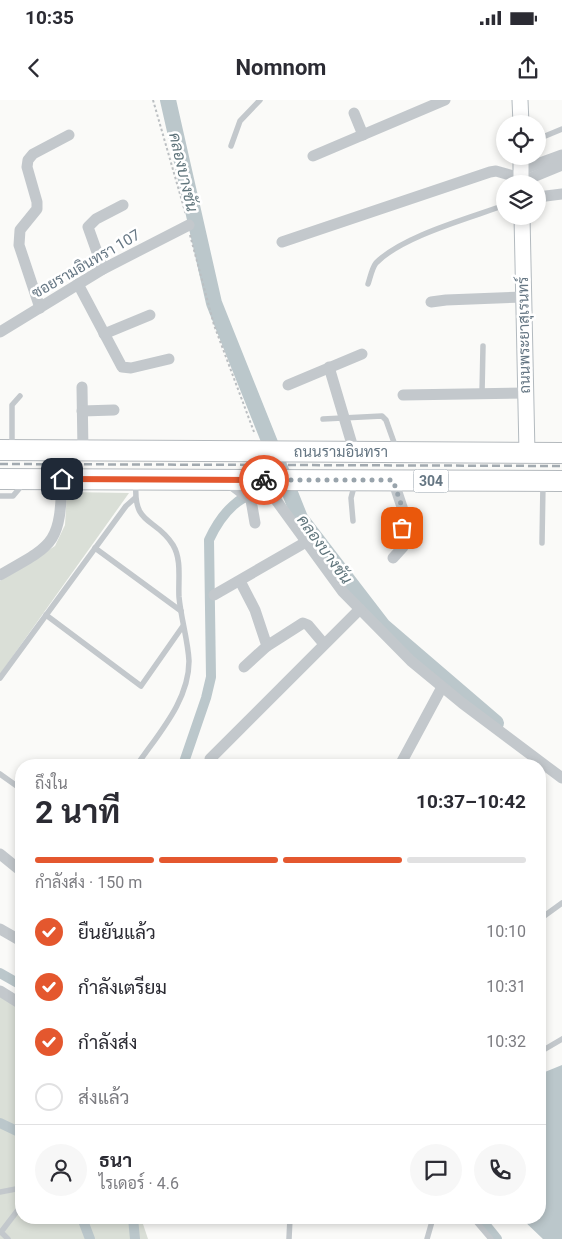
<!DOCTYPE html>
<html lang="th">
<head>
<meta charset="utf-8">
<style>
  body { margin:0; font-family:Roboto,Sarabun,sans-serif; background:#f7f7f7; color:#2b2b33; height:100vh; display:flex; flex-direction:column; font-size:19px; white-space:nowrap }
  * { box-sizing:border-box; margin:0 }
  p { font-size:16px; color:#7c7c81 }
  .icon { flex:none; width:28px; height:28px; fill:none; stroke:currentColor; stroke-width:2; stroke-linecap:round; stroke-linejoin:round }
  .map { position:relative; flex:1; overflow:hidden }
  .sheet { position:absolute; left:15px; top:659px; width:531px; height:465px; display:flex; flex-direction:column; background:#fff; border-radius:20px; box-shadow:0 2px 8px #0003 }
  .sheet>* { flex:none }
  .controls { position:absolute; left:496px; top:15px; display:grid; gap:10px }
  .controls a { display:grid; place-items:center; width:50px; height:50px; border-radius:50%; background:#fff; box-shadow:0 2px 8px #0003; font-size:25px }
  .pin { position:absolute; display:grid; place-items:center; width:42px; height:42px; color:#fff; margin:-21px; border-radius:10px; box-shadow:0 2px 8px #0006 }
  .courier { position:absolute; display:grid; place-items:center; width:50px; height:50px; margin:-25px; border:4px solid #e4572e; border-radius:50%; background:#fff; color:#222; box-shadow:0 1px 6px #0007 }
  .head em { font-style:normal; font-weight:700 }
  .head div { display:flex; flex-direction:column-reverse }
  .head { display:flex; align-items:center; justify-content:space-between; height:85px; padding:0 20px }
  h1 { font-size:32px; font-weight:700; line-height:38px }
  .bar { display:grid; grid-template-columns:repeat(4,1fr); gap:8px 5px; align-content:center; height:60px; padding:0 20px }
  .bar i { height:6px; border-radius:4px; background:#e1e1e2 }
  .bar .on { background:#e4572e }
  .bar p { grid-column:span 4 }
  .line { display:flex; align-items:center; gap:12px; padding:0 20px; border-top:1px solid #e1e1e2 }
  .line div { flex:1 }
  .round { display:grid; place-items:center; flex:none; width:52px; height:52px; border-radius:26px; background:#f7f7f7 }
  ol { padding:0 20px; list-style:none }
  li { display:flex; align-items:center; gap:15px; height:55px }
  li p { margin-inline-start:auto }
  li .icon { padding:5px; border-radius:50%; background:#e4572e; color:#fff; stroke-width:4 }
  li:last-child { color:#7c7c81 }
  li i { width:28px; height:28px; border:2px solid #e1e1e2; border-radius:50% }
  .status { display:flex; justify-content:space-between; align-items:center; height:35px; padding:0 25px; background:#fff; direction:ltr }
  .status svg { height:14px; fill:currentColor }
  header { display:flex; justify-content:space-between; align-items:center; height:65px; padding:0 20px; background:#fff; font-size:22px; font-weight:700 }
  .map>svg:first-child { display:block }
  .green { fill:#dadfd7 }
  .water { fill:#bbc7cb }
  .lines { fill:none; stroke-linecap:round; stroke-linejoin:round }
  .canal { stroke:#bbc7cb; stroke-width:10 }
  .river { stroke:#bbc7cb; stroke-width:16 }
  .secondary-casing { stroke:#b3babf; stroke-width:17 }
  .highway-casing { stroke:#b4b9bd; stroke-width:22 }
  .path { stroke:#bbbfc2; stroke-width:2; stroke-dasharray:2.5 2.5; stroke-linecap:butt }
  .lane { stroke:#c3c8cc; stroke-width:5.5 }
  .street { stroke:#c3c8cc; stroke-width:11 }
  .secondary { stroke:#fff; stroke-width:15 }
  .highway { stroke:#fff; stroke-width:20 }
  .rail { stroke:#a2aab0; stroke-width:2.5; stroke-dasharray:8 4; stroke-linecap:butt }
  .done { stroke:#99a4ac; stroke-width:5; stroke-dasharray:0 9 }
  .route { stroke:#e4572e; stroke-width:6 }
  .labels { text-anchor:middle; stroke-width:5; stroke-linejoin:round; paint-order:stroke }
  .shield { fill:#fff; stroke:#939fa8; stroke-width:1 }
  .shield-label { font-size:14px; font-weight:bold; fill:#657683 }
  .street-label { font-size:15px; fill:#657683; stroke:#fff }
  .water-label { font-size:16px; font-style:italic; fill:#60757c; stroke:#fff }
</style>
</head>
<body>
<div class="status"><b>10:35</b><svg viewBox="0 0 49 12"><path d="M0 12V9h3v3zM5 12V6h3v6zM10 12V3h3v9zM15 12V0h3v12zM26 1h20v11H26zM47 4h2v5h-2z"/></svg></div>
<header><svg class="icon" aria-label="back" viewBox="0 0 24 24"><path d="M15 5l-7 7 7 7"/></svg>Nomnom<svg class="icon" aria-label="share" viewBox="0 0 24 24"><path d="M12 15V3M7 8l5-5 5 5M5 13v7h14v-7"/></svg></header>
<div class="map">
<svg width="562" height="1139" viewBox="0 0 562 1139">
  <rect width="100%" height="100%" fill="#fafaf8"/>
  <g class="green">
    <path d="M67,392L129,393L0,574V481L55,446L65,425Z"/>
    <path d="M0,896L21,908V1118H141L148,1139H0Z"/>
  </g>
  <path class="water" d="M562,965V1139H543L521,1118H540V974Z"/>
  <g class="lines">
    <g class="canal">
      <path d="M183,665L206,598L211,577L209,440C222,412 240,393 271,388"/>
      <path d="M0,873L21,885"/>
      <path d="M0,1023L21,1033"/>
      <path d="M82,1118L90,1139"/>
      <path d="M133,1118L135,1139"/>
      <path d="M480,1118L497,1139"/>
    </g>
    <path class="river" d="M168,0L214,203L300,418L383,526L496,623"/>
    <g class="secondary-casing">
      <g id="secondary">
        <path d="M520,0L521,24"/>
        <path d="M521,56V84"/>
        <path d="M522,116L527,353"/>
      </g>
    </g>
    <g class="highway-casing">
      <g id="highway">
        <path d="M0,350L562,353"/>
        <path d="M0,379L562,381"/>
      </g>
    </g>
    <g class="path">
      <path d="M153,0L186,115"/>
      <path d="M190,135L214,225L254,332"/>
    </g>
    <g class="lane">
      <path d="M538,39L562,29"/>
      <path d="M231,46L240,21L260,0"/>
      <path d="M368,184C370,178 372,168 376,163C402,136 470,118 505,105"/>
      <path d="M482,293L483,246"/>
      <path d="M323,319L382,316L386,320L396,348"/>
      <path d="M12,348V305L20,296"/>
      <path d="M136,384C133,427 156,417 173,445C182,460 178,480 179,497C181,519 188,540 189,561C189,601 158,634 137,665"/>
      <path d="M0,396H13L24,383"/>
      <path d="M353,421L351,398L355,383"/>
      <path d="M542,443L543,384"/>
      <path d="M95,448L181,511"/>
      <path d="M46,515L141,586L183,526"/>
      <path d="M0,578L126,406L135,398"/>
      <path d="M0,674L21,689"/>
      <path d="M540,819L562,803"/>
      <path d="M540,952L562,939"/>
      <path d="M0,1092L21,1088"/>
      <path d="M473,1118L491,1139"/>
      <path d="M8,1139L1,1132L21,1106"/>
      <path d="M289,1139L290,1118"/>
      <path d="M427,1139L433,1118"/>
    </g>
    <g class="street">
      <path d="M354,13L363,35"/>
      <path d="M313,56L445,0"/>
      <path d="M521,70L562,55"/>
      <path d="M521,82L562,65"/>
      <path d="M538,97L562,94"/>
      <path d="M282,142L490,72L496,71L521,78"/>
      <path d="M103,169L88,127L96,119L123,105"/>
      <path d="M78,184L122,267L131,268L169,259"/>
      <path d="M431,202L446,200L524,197"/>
      <path d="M40,208L19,145L20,130L37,109V102L27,67L28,60L33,54L69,35"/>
      <path d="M0,232L103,169L189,125"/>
      <path d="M104,234L150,215"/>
      <path d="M329,267L354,351"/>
      <path d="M288,285L362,254"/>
      <path d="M82,287L83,351"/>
      <path d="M403,295L526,293"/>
      <path d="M82,311L114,310"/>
      <path d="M225,380L251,400L269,394L273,396L343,492L411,561L462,603L562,678"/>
      <path d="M393,380L404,413L402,427L403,447L393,458"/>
      <path d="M251,400L255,423"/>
      <path d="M0,475C55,444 60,444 62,379"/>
      <path d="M240,481L255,510L267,546L244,567"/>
      <path d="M214,495L306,442"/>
      <path d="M267,546L303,523L308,525L324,544"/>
      <path d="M210,659L360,509"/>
      <path d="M400,665L442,587"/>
      <path d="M0,754L21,771"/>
      <path d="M0,829L21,841"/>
      <path d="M0,891L21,904"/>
    </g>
    <use href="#secondary" class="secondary"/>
    <use href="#highway" class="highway"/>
    <path class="rail" d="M0,364L562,366"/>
  </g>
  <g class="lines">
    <path class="done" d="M264,380H393L404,413L402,428"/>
    <path class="route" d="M62,379L264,380"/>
  </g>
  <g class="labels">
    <rect class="shield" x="413.5" y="369.5" width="35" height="23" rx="4"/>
    <g class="shield-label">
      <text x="431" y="386">304</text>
    </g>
    <g class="street-label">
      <text transform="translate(86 164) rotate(-30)" y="5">ซอยรามอินทรา 107</text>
      <text transform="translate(524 235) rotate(-91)" y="5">ถนนพระยาสุเรนทร์</text>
      <text x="341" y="357">ถนนรามอินทรา</text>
    </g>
    <g class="water-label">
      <text transform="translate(184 72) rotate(77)" y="6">คลองบางชัน</text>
      <text transform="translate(325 449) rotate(54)" y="6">คลองบางชัน</text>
    </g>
  </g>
</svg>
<div class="controls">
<a><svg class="icon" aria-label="locate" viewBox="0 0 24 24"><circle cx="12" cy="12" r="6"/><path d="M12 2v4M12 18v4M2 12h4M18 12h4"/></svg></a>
<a><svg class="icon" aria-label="layers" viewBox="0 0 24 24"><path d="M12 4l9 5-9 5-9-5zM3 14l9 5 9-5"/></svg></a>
</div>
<div class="pin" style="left:402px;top:428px;background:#ea580c"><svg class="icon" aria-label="bag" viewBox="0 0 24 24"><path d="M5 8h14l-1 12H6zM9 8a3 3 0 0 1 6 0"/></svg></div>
<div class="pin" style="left:62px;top:379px;background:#1f2937"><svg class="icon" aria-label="home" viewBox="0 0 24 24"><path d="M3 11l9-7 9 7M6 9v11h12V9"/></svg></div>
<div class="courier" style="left:264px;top:380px"><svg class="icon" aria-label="bike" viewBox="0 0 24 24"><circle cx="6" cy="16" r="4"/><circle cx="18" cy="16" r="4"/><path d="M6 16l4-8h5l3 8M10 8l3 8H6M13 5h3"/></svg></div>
<section class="sheet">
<div class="head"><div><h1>2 นาที</h1><p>ถึงใน</p></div><em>10:37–10:42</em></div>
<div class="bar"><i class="on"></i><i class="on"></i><i class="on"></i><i></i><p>กำลังส่ง · 150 m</p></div>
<ol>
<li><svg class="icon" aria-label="check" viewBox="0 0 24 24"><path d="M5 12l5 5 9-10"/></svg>ยืนยันแล้ว<p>10:10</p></li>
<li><svg class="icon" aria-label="check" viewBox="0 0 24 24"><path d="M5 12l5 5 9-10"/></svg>กำลังเตรียม<p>10:31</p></li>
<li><svg class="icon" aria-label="check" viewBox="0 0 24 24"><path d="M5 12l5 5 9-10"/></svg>กำลังส่ง<p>10:32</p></li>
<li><i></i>ส่งแล้ว</li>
</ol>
<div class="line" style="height:90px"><a class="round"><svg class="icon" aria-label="person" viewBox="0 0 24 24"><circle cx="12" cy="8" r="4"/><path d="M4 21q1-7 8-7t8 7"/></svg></a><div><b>ธนา</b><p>ไรเดอร์ · 4.6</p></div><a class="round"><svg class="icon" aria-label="chat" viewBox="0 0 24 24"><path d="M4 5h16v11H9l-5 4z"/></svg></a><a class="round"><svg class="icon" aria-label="phone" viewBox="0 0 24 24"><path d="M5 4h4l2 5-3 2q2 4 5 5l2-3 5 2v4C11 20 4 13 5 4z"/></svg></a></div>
</section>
</div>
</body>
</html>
